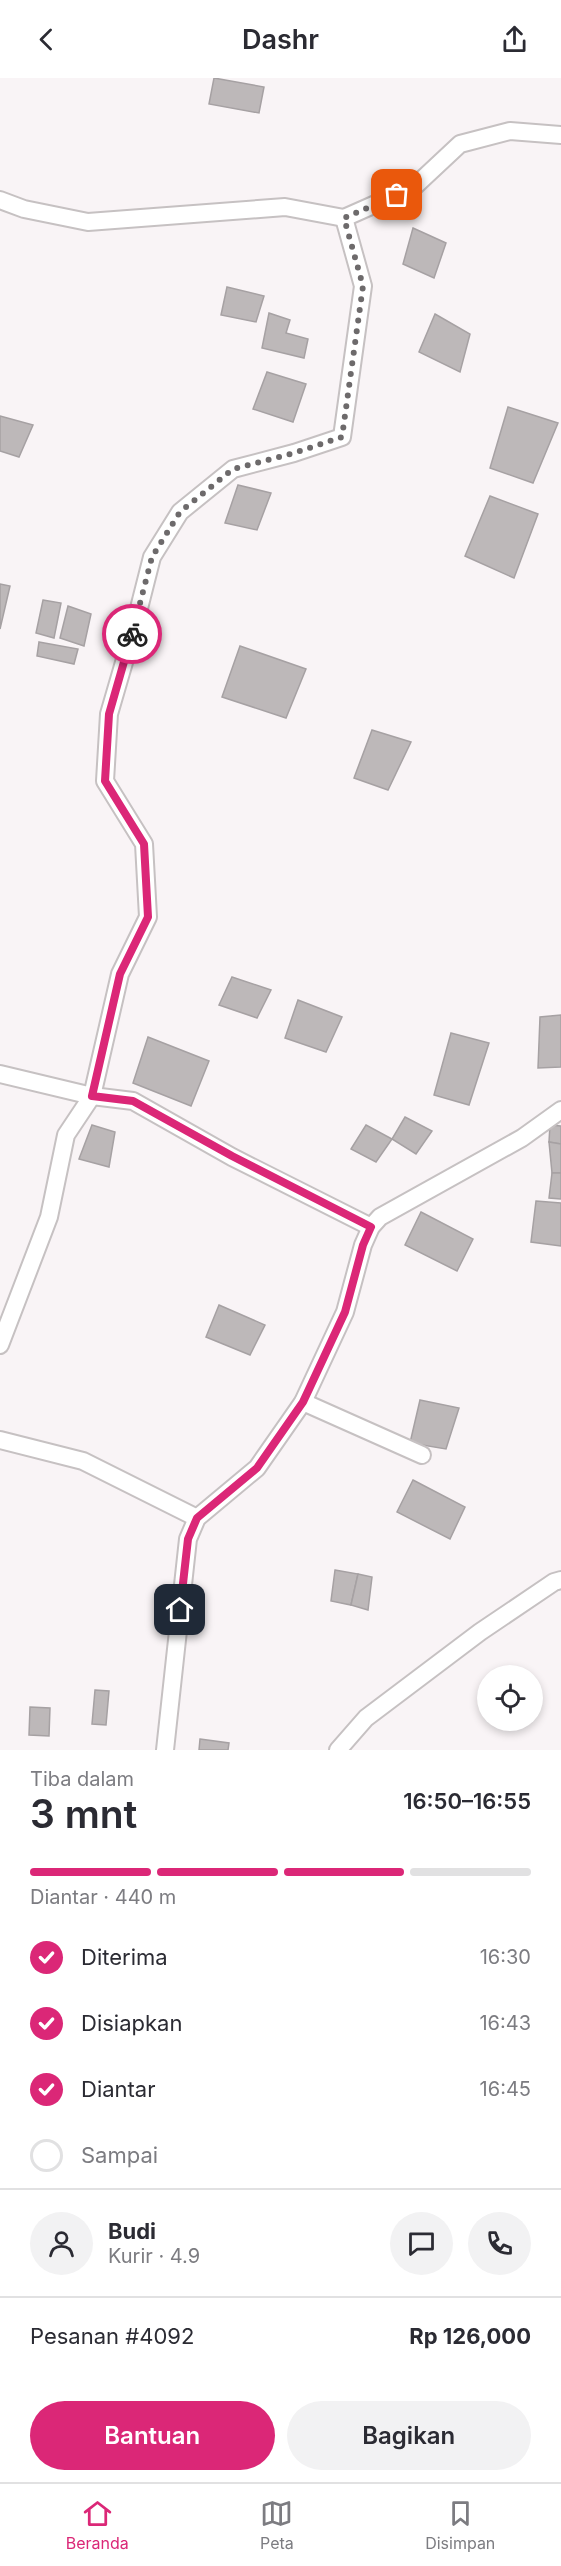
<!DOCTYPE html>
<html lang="id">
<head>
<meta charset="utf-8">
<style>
  body { margin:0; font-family:Inter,sans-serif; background:#f2f2f3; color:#2b2b33; height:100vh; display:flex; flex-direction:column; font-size:22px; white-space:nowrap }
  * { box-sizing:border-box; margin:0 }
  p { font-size:20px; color:#7c7c81 }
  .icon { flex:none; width:33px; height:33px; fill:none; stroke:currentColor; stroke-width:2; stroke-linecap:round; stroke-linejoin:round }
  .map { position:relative; height:1672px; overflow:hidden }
  .panel { display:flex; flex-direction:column; background:#fff; flex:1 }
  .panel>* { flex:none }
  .controls { position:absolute; left:477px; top:1587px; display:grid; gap:12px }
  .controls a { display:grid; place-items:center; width:66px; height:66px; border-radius:50%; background:#fff; box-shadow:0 3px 9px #0003; font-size:30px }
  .pin { position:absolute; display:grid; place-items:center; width:51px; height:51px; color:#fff; margin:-26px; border-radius:12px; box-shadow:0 3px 9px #0006 }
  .courier { position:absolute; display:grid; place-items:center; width:60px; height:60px; margin:-30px; border:4px solid #db2777; border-radius:50%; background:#fff; color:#222; box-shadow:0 2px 8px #0007 }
  .head em { font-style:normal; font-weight:600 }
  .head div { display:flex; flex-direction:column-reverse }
  .head { display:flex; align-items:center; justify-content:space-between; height:102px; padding:0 30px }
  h1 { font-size:39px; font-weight:600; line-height:45px }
  .bar { display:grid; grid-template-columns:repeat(4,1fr); gap:9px 6px; align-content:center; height:72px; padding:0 30px }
  .bar i { height:8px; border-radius:4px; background:#e1e1e2 }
  .bar .on { background:#db2777 }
  .bar p { grid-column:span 4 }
  .line { display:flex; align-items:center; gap:15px; padding:0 30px; border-top:2px solid #e1e1e2 }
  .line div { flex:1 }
  .round { display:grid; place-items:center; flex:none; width:63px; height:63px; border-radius:32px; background:#f2f2f3 }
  ol { padding:0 30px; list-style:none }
  li { display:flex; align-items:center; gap:18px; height:66px }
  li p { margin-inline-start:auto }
  li .icon { padding:6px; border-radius:50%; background:#db2777; color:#fff; stroke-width:4 }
  li:last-child { color:#7c7c81 }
  li i { width:33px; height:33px; border:3px solid #e1e1e2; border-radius:50% }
  .button { display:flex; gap:12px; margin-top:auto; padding:12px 30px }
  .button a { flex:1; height:69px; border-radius:36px; background:#db2777; color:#fff; font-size:24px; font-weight:600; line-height:69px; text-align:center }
  .button a+a { background:#f2f2f3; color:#2b2b33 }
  header { display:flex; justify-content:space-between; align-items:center; height:78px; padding:0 30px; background:#fff; font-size:27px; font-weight:600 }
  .tab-bar { display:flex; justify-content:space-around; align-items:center; height:84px; border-top:2px solid #e1e1e2; background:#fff; font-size:16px; color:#7c7c81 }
  .tab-bar a { display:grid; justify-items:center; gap:3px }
  .tab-bar .on { color:#db2777 }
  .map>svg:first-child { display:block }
  .building { fill:#bdb8b9; stroke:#a6a1a3; stroke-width:1.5 }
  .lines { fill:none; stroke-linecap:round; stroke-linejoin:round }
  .street-casing { stroke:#c6c1c2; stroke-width:20 }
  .street { stroke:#fff; stroke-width:16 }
  .done { stroke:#6d6a6b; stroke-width:6; stroke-dasharray:0 10.8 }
  .route { stroke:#db2777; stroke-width:8 }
</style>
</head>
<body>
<header><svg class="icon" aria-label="back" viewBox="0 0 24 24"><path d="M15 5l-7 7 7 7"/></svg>Dashr<svg class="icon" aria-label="share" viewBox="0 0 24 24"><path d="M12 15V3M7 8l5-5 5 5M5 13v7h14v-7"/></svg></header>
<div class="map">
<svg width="561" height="1672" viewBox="0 0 561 1672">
  <rect width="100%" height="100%" fill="#f9f4f6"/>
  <g class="building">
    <path d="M214,0L264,9L259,35L209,26Z"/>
    <path d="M413,150L446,165L434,200L403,186Z"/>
    <path d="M227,209L264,218L256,244L221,237Z"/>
    <path d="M269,235L290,242L286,255L308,261L304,280L262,270Z"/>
    <path d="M435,236L470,256L460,294L419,274Z"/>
    <path d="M267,294L306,306L293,344L253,331Z"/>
    <path d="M508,329L558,345L533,405L490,390Z"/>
    <path d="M0,338L33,347L19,379L0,373Z"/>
    <path d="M238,407L271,415L257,452L225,445Z"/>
    <path d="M490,418L538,436L514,500L465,478Z"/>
    <path d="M0,506L10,508L0,551Z"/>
    <path d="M43,522L61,525L54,560L36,555Z"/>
    <path d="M68,528L91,536L84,568L60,560Z"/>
    <path d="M39,564L78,571L74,586L37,578Z"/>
    <path d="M240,568L306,591L286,640L222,619Z"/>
    <path d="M372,652L411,664L388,712L354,700Z"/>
    <path d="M232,899L271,912L257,940L219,927Z"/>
    <path d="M298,922L342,939L326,974L285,960Z"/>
    <path d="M561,937V989L538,990L540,939Z"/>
    <path d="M451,955L489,965L469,1027L434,1017Z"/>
    <path d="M148,959L209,983L191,1028L133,1005Z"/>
    <path d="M405,1039L432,1053L416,1076L392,1061Z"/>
    <path d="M92,1047L115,1054L109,1089L79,1081Z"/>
    <path d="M366,1047L392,1061L376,1084L351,1071Z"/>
    <path d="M550,1047L561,1048V1066L549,1064Z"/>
    <path d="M549,1064L561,1066V1095H552Z"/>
    <path d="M552,1095H561V1121L549,1120Z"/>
    <path d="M536,1123L561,1125V1168L531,1164Z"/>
    <path d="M421,1134L473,1161L457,1193L405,1167Z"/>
    <path d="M219,1227L265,1247L250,1277L206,1259Z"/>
    <path d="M420,1322L459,1330L446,1371L410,1365Z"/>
    <path d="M413,1402L465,1429L450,1461L397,1434Z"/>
    <path d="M335,1492L358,1496L351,1527L331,1523Z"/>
    <path d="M358,1496L372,1499L368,1532L351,1527Z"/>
    <path d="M95,1612L109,1613L106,1647L92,1646Z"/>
    <path d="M30,1629L50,1630L49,1658L29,1657Z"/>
    <path d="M200,1661L229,1665L228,1672H199Z"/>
  </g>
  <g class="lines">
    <g class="street-casing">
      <g id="street">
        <path d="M0,122L24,131L88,144L285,129L344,140L414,109L460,66L510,53L561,57"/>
        <path d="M0,996L92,1018L133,1023L232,1079L371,1149"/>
        <path d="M0,1267L49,1139L66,1057L92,1018L120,896L148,839L144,766L105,703L109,636L134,550L152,479L180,434L233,391L294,375L342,359L363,208L344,140"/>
        <path d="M303,1324L422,1377"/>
        <path d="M0,1362L83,1383L197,1440"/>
        <path d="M165,1672L188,1461L197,1440L257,1390L303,1324L345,1234L363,1167L371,1149L380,1139L522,1060L561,1032"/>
        <path d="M338,1672L366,1640L480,1554L554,1504L561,1502"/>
      </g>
    </g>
    <use href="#street" class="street"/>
  </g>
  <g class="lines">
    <path class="done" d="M132,556L152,479L180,434L233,391L294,375L342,359L363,208L344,140L397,117"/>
    <path class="route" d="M132,556L109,636L105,703L144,766L148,839L120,896L92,1018L133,1023L232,1078L371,1149L363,1167L345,1234L303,1324L257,1390L197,1440L188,1461L180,1532"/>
  </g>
</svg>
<div class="controls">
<a><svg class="icon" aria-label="locate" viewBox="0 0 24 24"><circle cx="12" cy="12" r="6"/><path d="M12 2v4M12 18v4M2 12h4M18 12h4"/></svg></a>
</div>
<div class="pin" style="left:397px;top:117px;background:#ea580c"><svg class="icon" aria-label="bag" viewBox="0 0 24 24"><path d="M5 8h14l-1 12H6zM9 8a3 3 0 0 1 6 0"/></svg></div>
<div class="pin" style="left:180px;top:1532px;background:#1f2937"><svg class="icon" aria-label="home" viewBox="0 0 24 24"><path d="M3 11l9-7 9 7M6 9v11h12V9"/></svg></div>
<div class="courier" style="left:132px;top:556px"><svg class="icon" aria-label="bike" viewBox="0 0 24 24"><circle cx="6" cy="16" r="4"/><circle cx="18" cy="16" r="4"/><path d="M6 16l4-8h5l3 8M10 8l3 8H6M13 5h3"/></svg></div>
</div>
<section class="panel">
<div class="head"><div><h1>3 mnt</h1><p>Tiba dalam</p></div><em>16:50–16:55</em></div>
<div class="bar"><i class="on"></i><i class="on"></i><i class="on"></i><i></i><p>Diantar · 440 m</p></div>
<ol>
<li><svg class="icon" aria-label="check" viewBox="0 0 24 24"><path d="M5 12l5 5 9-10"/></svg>Diterima<p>16:30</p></li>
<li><svg class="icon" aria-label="check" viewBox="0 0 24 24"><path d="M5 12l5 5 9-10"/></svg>Disiapkan<p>16:43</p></li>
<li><svg class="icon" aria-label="check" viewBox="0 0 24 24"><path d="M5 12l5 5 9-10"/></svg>Diantar<p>16:45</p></li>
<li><i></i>Sampai</li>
</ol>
<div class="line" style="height:108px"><a class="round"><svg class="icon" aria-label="person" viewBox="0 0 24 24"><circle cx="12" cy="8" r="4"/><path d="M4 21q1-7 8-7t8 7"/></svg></a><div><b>Budi</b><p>Kurir · 4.9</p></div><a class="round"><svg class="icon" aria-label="chat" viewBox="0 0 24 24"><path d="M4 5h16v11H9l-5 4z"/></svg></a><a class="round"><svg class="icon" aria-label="phone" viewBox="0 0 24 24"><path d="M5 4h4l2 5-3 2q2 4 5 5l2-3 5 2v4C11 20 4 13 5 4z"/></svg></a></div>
<div class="line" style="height:78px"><div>Pesanan #4092</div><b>Rp 126,000</b></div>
<div class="button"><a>Bantuan</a><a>Bagikan</a></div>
</section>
<nav class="tab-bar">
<a class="on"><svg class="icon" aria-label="home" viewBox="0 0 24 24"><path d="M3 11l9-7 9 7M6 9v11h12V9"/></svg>Beranda</a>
<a><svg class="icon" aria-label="map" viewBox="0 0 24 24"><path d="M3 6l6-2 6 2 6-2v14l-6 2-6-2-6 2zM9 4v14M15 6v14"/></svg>Peta</a>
<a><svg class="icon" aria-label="saved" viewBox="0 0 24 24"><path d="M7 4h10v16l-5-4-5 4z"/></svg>Disimpan</a>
</nav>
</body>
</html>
